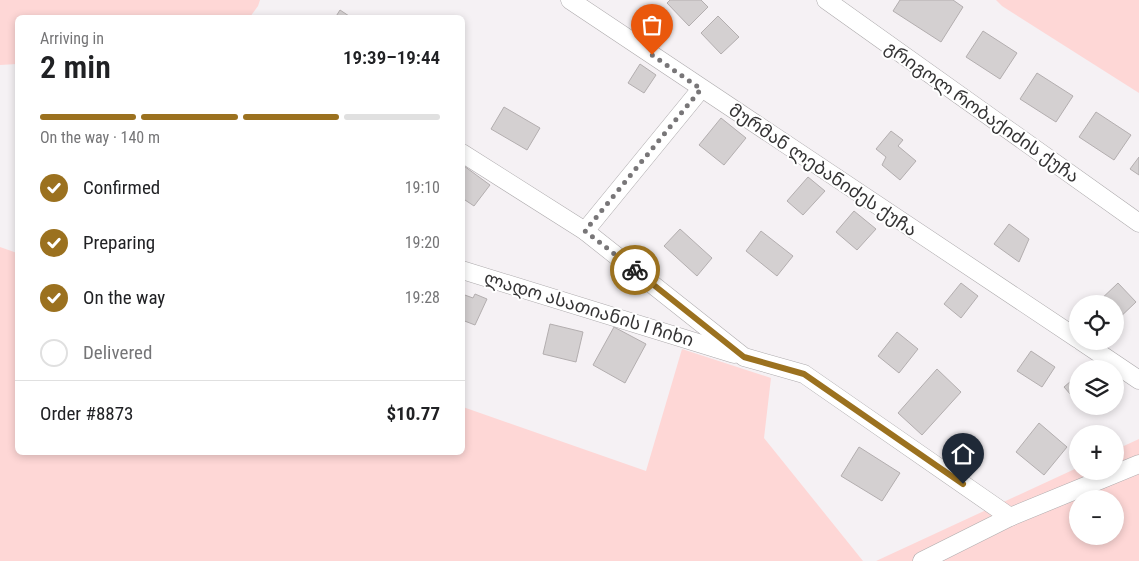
<!DOCTYPE html>
<html lang="en">
<head>
<meta charset="utf-8">
<style>
  body { margin:0; font-family:"Roboto Condensed","Noto Sans Georgian",sans-serif; background:#f6f6f6; color:#202124; height:100vh; display:flex; flex-direction:column; font-size:19px; white-space:nowrap }
  * { box-sizing:border-box; margin:0 }
  p { font-size:16px; color:#757577 }
  .icon { flex:none; width:28px; height:28px; fill:none; stroke:currentColor; stroke-width:2; stroke-linecap:round; stroke-linejoin:round }
  .map { position:relative; flex:1; overflow:hidden }
  .details { position:absolute; left:15px; top:15px; width:450px; height:440px; display:flex; flex-direction:column; background:#fff; border-radius:8px; box-shadow:0 2px 8px #0003 }
  .details>* { flex:none }
  .controls { position:absolute; left:1069px; top:295px; display:grid; gap:10px }
  .controls a { display:grid; place-items:center; width:55px; height:55px; border-radius:50%; background:#fff; box-shadow:0 2px 8px #0003; font-size:25px }
  .pin { position:absolute; display:grid; place-items:center; width:42px; height:42px; color:#fff; margin:-51px -21px; border-radius:50% 50% 50% 0; rotate:-45deg; box-shadow:0 0 5px #0007 }
  .pin .icon { rotate:45deg }
  .courier { position:absolute; display:grid; place-items:center; width:50px; height:50px; margin:-25px; border:4px solid #9b711f; border-radius:50%; background:#fff; color:#222; box-shadow:0 1px 6px #0007 }
  .overview em { font-style:normal; font-weight:600 }
  .overview div { display:flex; flex-direction:column-reverse }
  .overview { display:flex; align-items:center; justify-content:space-between; height:85px; padding:0 25px }
  h1 { font-size:32px; font-weight:600; line-height:38px }
  .bar { display:grid; grid-template-columns:repeat(4,1fr); gap:8px 5px; align-content:center; height:60px; padding:0 25px }
  .bar i { height:6px; border-radius:4px; background:#e0e0e0 }
  .bar .on { background:#9b711f }
  .bar p { grid-column:span 4 }
  .line { display:flex; align-items:center; gap:12px; padding:0 25px; border-top:1px solid #e0e0e0 }
  .line div { flex:1 }
  ol { padding:0 25px; list-style:none }
  li { display:flex; align-items:center; gap:15px; height:55px }
  li p { margin-inline-start:auto }
  li .icon { padding:5px; border-radius:50%; background:#9b711f; color:#fff; stroke-width:4 }
  li:last-child { color:#757577 }
  li i { width:28px; height:28px; border:2px solid #e0e0e0; border-radius:50% }
  .map>svg:first-child { display:block }
  .green { fill:#fed7d6; fill-rule:evenodd }
  .building { fill:#d4d0d1; stroke:#b3aeaf }
  .lines { fill:none; stroke-linecap:round; stroke-linejoin:round }
  .minor-casing { stroke:#adaaac; stroke-width:19 }
  .minor { stroke:#fff; stroke-width:18 }
  .done { stroke:#787678; stroke-width:5; stroke-dasharray:0 9 }
  .route { stroke:#9b711f; stroke-width:6 }
  .labels { text-anchor:middle; stroke-width:4; stroke-linejoin:round; paint-order:stroke }
  .street-label { font-size:18px; fill:#353435; stroke:#fff }
</style>
</head>
<body>
<div class="map">
<svg width="1139" height="561" viewBox="0 0 1139 561">
  <rect width="100%" height="100%" fill="#f5f1f4"/>
  <g class="green">
    <path d="M0,0H260L258,6L250,17L18,18L17,64L0,65Z"/>
    <path d="M996,0H1139V93L1002,6Z"/>
    <path d="M0,247L17,253L18,452H462L463,407L646,471L682,349L771,378L764,438L863,561H0Z"/>
    <path d="M1139,439V561H876L1077,468L1078,471H1115V450ZM1078,499H1115V536H1078Z"/>
  </g>
  <g class="building">
    <path d="M670,0H701L708,7L689,26L667,3Z"/>
    <path d="M900,0H953L963,7L941,42L893,11Z"/>
    <path d="M340,10L352,18H335Z"/>
    <path d="M718,16L739,37L721,54L701,33Z"/>
    <path d="M983,31L1017,53L1000,79L966,57Z"/>
    <path d="M640,64L656,75L644,93L628,83Z"/>
    <path d="M1037,73L1073,96L1056,122L1020,99Z"/>
    <path d="M504,107L540,128L527,150L491,129Z"/>
    <path d="M1096,112L1131,135L1114,160L1079,137Z"/>
    <path d="M721,118L746,138L724,165L699,145Z"/>
    <path d="M891,131L903,140L898,146L916,161L900,180L882,165L886,157L876,149Z"/>
    <path d="M1139,157V175L1130,169Z"/>
    <path d="M464,166L490,185L474,206L462,198V168Z"/>
    <path d="M808,177L825,191L803,215L787,201Z"/>
    <path d="M854,211L876,229L857,250L836,232Z"/>
    <path d="M1009,224L1029,239L1019,262L994,244Z"/>
    <path d="M680,229L712,258L697,276L664,246Z"/>
    <path d="M761,231L793,256L777,276L746,251Z"/>
    <path d="M961,283L978,296L961,318L944,304Z"/>
    <path d="M1118,283L1136,302L1115,322V304H1096Z"/>
    <path d="M462,294L473,298L475,294L487,299L475,325L462,320Z"/>
    <path d="M550,324L583,332L576,362L543,354Z"/>
    <path d="M614,327L646,344L625,383L593,365Z"/>
    <path d="M897,332L918,349L899,373L878,356Z"/>
    <path d="M1031,351L1055,367L1042,387L1017,371Z"/>
    <path d="M1094,360L1101,369H1084Z"/>
    <path d="M937,369L961,392L922,435L898,413Z"/>
    <path d="M1078,375V403L1064,387Z"/>
    <path d="M1039,423L1067,447L1044,475L1016,452Z"/>
    <path d="M859,447L900,473L882,501L841,476Z"/>
  </g>
  <g class="lines">
    <g class="minor-casing">
      <g id="minor">
        <path d="M570,0L1078,339"/>
        <path d="M826,0L1139,223"/>
        <path d="M462,153L585,231L744,357L804,374L1010,517"/>
        <path d="M585,231L701,89"/>
        <path d="M462,270L734,354"/>
        <path d="M1081,341L1139,380"/>
        <path d="M922,561L1010,517L1139,464"/>
      </g>
    </g>
    <use href="#minor" class="minor"/>
  </g>
  <g class="lines">
    <path class="done" d="M635,270L585,231L701,89L652,55"/>
    <path class="route" d="M635,270L744,357L804,374L963,484"/>
  </g>
  <g class="labels">
    <g class="street-label">
      <text transform="translate(982 112) rotate(35)" y="6">გრიგოლ რობაქიძის ქუჩა</text>
      <text transform="translate(823 170) rotate(34)" y="6">მურმან ლებანიძეს ქუჩა</text>
      <text transform="translate(589 309) rotate(17)" y="6">ლადო ასათიანის I ჩიხი</text>
    </g>
  </g>
</svg>
<div class="controls">
<a><svg class="icon" aria-label="locate" viewBox="0 0 24 24"><circle cx="12" cy="12" r="6"/><path d="M12 2v4M12 18v4M2 12h4M18 12h4"/></svg></a>
<a><svg class="icon" aria-label="layers" viewBox="0 0 24 24"><path d="M12 4l9 5-9 5-9-5zM3 14l9 5 9-5"/></svg></a>
<a>+</a>
<a>−</a>
</div>
<div class="pin" style="left:652px;top:55px;background:#ea580c"><svg class="icon" aria-label="bag" viewBox="0 0 24 24"><path d="M5 8h14l-1 12H6zM9 8a3 3 0 0 1 6 0"/></svg></div>
<div class="pin" style="left:963px;top:484px;background:#1f2937"><svg class="icon" aria-label="home" viewBox="0 0 24 24"><path d="M3 11l9-7 9 7M6 9v11h12V9"/></svg></div>
<div class="courier" style="left:635px;top:270px"><svg class="icon" aria-label="bike" viewBox="0 0 24 24"><circle cx="6" cy="16" r="4"/><circle cx="18" cy="16" r="4"/><path d="M6 16l4-8h5l3 8M10 8l3 8H6M13 5h3"/></svg></div>
<section class="details">
<div class="overview"><div><h1>2 min</h1><p>Arriving in</p></div><em>19:39–19:44</em></div>
<div class="bar"><i class="on"></i><i class="on"></i><i class="on"></i><i></i><p>On the way · 140 m</p></div>
<ol>
<li><svg class="icon" aria-label="check" viewBox="0 0 24 24"><path d="M5 12l5 5 9-10"/></svg>Confirmed<p>19:10</p></li>
<li><svg class="icon" aria-label="check" viewBox="0 0 24 24"><path d="M5 12l5 5 9-10"/></svg>Preparing<p>19:20</p></li>
<li><svg class="icon" aria-label="check" viewBox="0 0 24 24"><path d="M5 12l5 5 9-10"/></svg>On the way<p>19:28</p></li>
<li><i></i>Delivered</li>
</ol>
<div class="line" style="height:65px"><div>Order #8873</div><b>$10.77</b></div>
</section>
</div>
</body>
</html>
